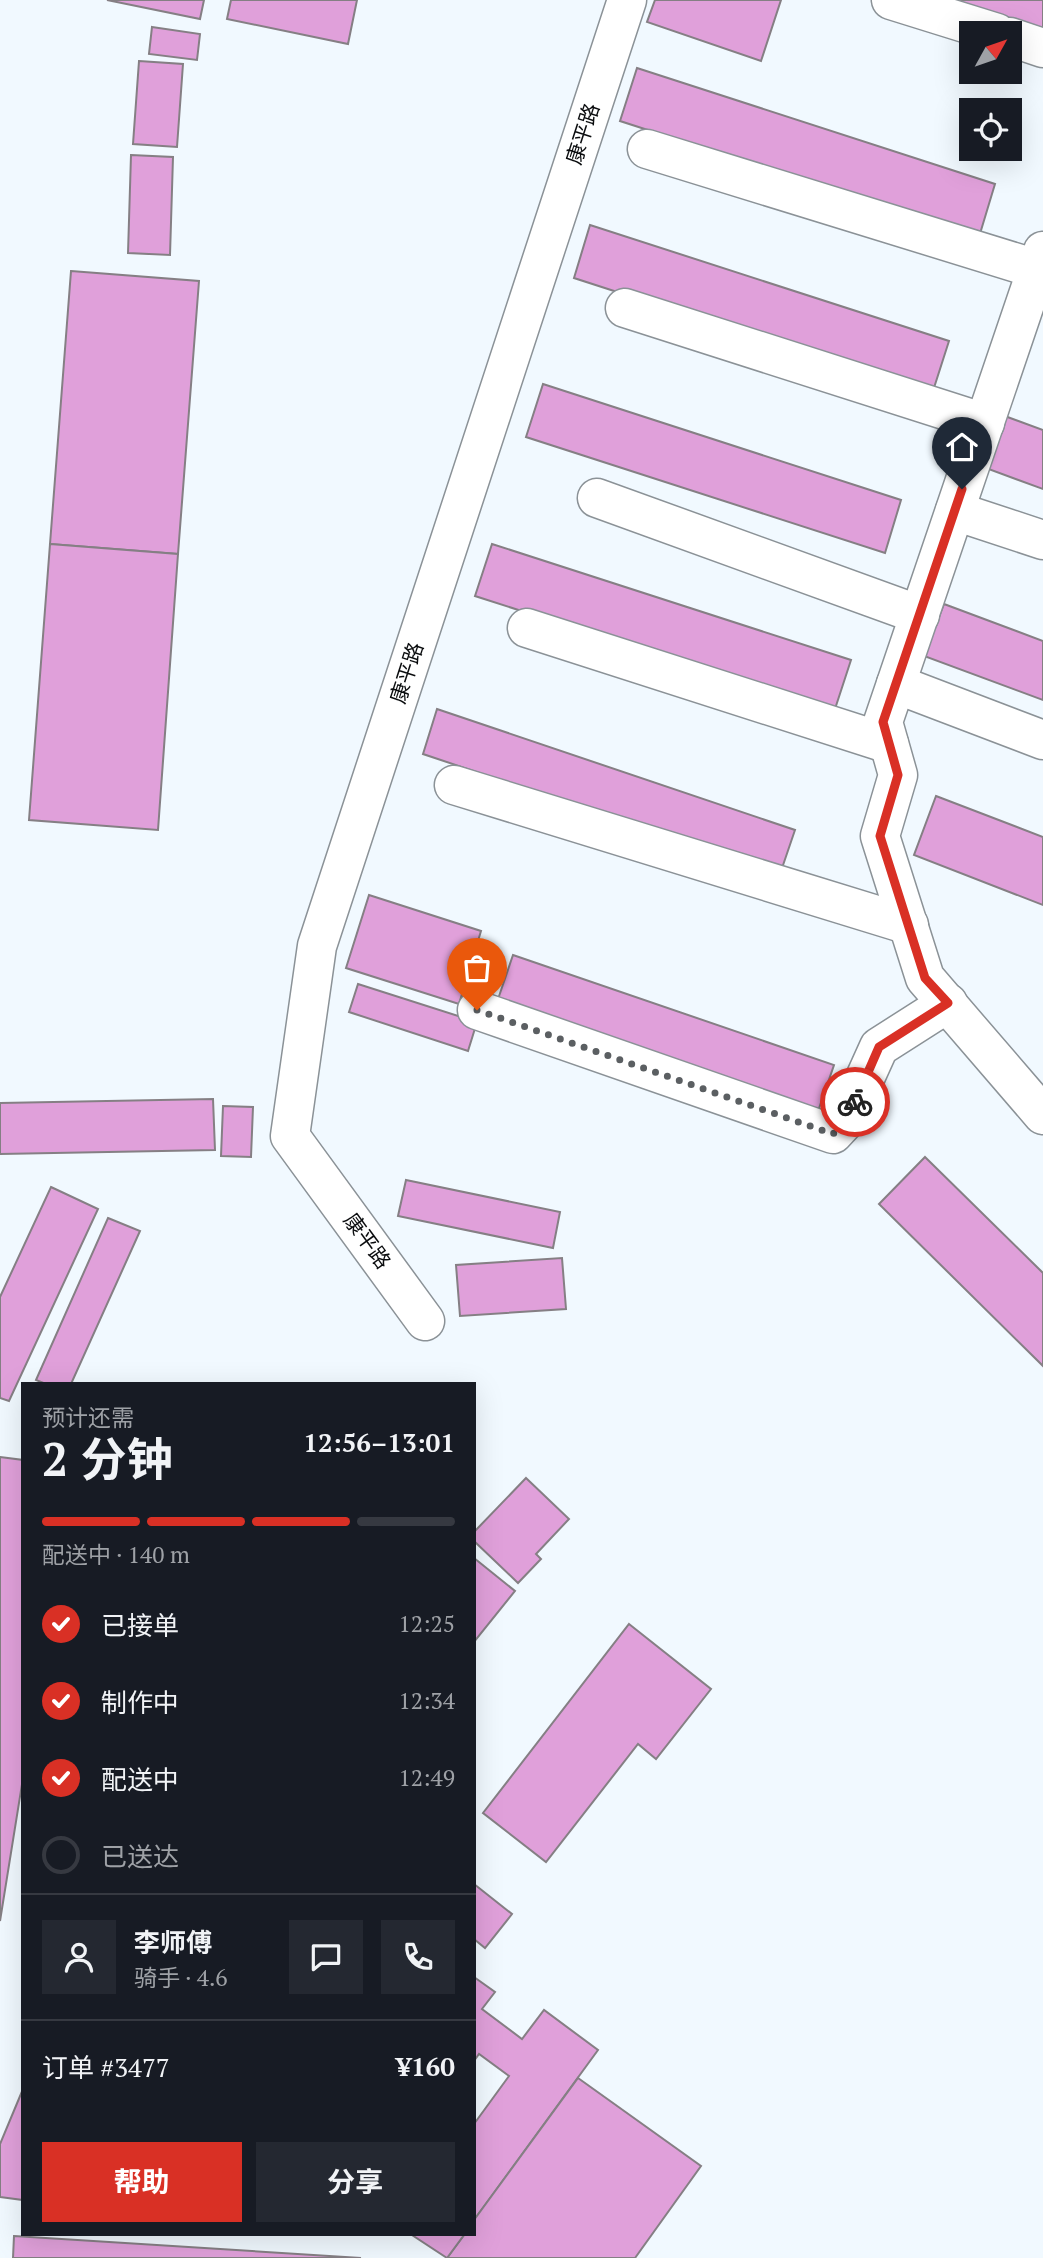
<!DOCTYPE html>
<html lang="zh">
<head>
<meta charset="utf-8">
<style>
  body { margin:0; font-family:"PT Serif","Noto Sans SC",serif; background:#242831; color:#f1f3f6; height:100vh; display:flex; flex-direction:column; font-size:26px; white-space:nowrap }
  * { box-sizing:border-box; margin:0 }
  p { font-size:23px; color:#9ea1a6 }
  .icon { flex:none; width:38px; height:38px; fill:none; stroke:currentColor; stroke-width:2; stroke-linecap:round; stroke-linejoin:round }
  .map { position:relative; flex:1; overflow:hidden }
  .details { position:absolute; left:21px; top:1382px; width:455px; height:854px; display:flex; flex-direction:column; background:#171b24; border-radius:0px; box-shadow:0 7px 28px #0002 }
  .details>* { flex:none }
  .needle { width:46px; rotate:50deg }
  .tools { position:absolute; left:959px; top:21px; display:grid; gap:14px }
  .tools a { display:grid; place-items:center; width:63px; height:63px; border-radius:0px; background:#171b24; box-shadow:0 7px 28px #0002; font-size:35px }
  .pin { position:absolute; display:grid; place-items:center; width:60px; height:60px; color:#fff; margin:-72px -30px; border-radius:50% 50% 50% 0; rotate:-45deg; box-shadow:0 0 7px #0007 }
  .pin .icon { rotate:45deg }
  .courier { position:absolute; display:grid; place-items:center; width:70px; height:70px; margin:-35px; border:5px solid #d93025; border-radius:50%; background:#fff; color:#222; box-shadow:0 2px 9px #0007 }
  .headline em { font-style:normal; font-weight:700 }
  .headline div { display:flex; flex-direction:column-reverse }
  .headline { display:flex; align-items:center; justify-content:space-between; height:119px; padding:0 21px }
  h1 { font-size:46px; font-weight:700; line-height:52px }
  .bar { display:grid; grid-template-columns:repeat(4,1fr); gap:10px 7px; align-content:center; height:84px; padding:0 21px }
  .bar i { height:9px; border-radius:5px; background:#363941 }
  .bar .selected { background:#d93025 }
  .bar p { grid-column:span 4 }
  .line { display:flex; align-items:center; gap:18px; padding:0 21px; border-top:2px solid #363941 }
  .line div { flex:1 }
  .round { display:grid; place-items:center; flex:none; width:74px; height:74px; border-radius:0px; background:#242831 }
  ol { padding:0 21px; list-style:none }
  li { display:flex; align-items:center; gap:21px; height:77px }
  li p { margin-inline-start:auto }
  li .icon { padding:7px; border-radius:50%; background:#d93025; color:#fff; stroke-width:4 }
  li:last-child { color:#9ea1a6 }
  li i { width:38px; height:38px; border:4px solid #363941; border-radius:50% }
  .button { display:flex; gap:14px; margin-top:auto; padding:14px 21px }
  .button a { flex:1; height:80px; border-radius:0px; background:#d93025; color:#fff; font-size:28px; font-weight:700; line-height:80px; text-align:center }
  .button a+a { background:#242831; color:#f1f3f6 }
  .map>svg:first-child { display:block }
  .building { fill:#e0a0da; stroke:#857f84; stroke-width:2 }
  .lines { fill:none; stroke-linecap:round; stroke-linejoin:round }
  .minor-casing { stroke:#8b9297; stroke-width:41 }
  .minor { stroke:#fff; stroke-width:38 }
  .done { stroke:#5b5f62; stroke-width:7; stroke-dasharray:0 12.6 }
  .route { stroke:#d93025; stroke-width:9 }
  .labels { text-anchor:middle; stroke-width:5; stroke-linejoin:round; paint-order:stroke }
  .street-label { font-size:21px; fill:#0a0c0e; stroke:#fff }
</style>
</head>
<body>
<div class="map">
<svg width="1043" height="2258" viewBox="0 0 1043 2258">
  <rect width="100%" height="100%" fill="#f1f9ff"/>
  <g class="building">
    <path d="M107,0H204L200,19Z"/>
    <path d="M231,0H357L348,44L227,19Z"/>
    <path d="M655,0H781L761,61L647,22Z"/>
    <path d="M934,0H1043V35Z"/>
    <path d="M152,27L200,34L197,60L149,54Z"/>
    <path d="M139,61L183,64L177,147L133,144Z"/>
    <path d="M637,68L995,184L979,237L620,121Z"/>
    <path d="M131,155L173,157L170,255L128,253Z"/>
    <path d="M590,225L949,341L932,394L574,278Z"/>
    <path d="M71,271L199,281L178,554L50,544Z"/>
    <path d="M543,384L901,500L885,553L526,437Z"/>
    <path d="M1002,415L1043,430V489L983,467Z"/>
    <path d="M50,544L178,554L158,830L29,820Z"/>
    <path d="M492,544L851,660L834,712L475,596Z"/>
    <path d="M944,604L1043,641V700L924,656Z"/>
    <path d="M437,709L795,830L780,874L423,754Z"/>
    <path d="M936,796L1043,837V905L914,855Z"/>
    <path d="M369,895L481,931L459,1004L346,968Z"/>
    <path d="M513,955L834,1065L816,1117L495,1008Z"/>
    <path d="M358,984L477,1022L468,1051L349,1012Z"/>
    <path d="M213,1099L215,1150L0,1154V1103Z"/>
    <path d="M223,1106L253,1107L251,1157L221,1156Z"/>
    <path d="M925,1157L1043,1273V1366L879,1204Z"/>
    <path d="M406,1180L560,1212L553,1248L398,1216Z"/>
    <path d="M51,1187L98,1209L9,1401L0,1398V1297Z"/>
    <path d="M108,1218L140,1231L71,1384H46L36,1380Z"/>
    <path d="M562,1258L566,1309L460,1316L456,1265Z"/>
    <path d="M0,1457L23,1460V1778L0,1921Z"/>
    <path d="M526,1478L569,1519L536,1554L541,1559L518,1583L474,1541V1532Z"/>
    <path d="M474,1558L515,1591L474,1642Z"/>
    <path d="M629,1624L711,1689L656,1759L638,1744L546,1862L483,1813Z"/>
    <path d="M474,1884L512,1914L485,1948L474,1939Z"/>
    <path d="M474,1977L495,1992L482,2009L522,2039L544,2010L598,2050L474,2220V2124L509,2076L479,2054L474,2061Z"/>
    <path d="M578,2078L701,2166L635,2258H447L464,2235H474V2220Z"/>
    <path d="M23,2089V2200L0,2197V2144Z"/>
    <path d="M412,2235H464L447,2258Z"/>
    <path d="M14,2236L361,2258H13Z"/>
  </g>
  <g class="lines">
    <g class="minor-casing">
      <g id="minor">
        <path d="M891,0L997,33"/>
        <path d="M1010,37L1043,48"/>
        <path d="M647,149L1043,271"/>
        <path d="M1043,251L883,722L898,775L880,836L925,978L1043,1115"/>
        <path d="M625,308L985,423"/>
        <path d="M597,498L920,615"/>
        <path d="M955,511L1043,540"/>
        <path d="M527,628L889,744"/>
        <path d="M896,684L1043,740"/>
        <path d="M454,785L909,925"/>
        <path d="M477,1010L833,1134L846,1120L879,1047L948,1003"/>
        <path d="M425,1321L290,1136L317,946L627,0"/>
      </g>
    </g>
    <use href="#minor" class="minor"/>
  </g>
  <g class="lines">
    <path class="done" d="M477,1010L833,1134L846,1120L855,1102"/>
    <path class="route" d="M855,1102L879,1047L948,1003L925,978L880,836L898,775L883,722L962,489"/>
  </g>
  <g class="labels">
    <g class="street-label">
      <text transform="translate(583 134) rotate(-72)" y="7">康平路</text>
      <text transform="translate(407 673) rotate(-72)" y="7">康平路</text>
      <text transform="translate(367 1241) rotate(54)" y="7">康平路</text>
    </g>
  </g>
</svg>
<div class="tools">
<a><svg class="needle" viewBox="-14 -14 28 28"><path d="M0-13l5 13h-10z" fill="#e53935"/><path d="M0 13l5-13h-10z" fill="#9ea1a6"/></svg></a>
<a><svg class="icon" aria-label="locate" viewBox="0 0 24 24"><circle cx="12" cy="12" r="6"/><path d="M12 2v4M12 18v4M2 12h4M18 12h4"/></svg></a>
</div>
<div class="pin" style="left:477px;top:1010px;background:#ea580c"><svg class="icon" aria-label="bag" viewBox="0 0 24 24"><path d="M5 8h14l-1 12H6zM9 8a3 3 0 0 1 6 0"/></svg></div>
<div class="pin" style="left:962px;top:489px;background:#1f2937"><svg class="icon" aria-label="home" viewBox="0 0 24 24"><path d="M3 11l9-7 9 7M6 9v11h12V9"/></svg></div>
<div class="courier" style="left:855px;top:1102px"><svg class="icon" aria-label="bike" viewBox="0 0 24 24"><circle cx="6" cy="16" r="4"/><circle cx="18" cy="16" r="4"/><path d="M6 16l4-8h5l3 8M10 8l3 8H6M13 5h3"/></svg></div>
<section class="details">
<div class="headline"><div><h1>2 分钟</h1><p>预计还需</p></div><em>12:56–13:01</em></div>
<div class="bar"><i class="selected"></i><i class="selected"></i><i class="selected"></i><i></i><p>配送中 · 140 m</p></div>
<ol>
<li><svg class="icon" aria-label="check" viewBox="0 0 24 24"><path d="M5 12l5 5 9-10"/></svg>已接单<p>12:25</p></li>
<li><svg class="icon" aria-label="check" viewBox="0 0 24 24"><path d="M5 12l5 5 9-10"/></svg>制作中<p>12:34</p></li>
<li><svg class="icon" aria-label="check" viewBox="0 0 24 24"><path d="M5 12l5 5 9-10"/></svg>配送中<p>12:49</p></li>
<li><i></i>已送达</li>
</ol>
<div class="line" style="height:126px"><a class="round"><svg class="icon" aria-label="person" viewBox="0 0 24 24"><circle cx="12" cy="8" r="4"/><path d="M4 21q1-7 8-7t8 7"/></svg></a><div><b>李师傅</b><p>骑手 · 4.6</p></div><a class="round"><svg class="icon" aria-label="chat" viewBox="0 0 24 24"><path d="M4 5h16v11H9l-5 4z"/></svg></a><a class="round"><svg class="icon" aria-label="phone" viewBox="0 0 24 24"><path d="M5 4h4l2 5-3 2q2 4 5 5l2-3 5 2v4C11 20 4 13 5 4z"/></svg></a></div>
<div class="line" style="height:91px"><div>订单 #3477</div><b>¥160</b></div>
<div class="button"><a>帮助</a><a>分享</a></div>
</section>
</div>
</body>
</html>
